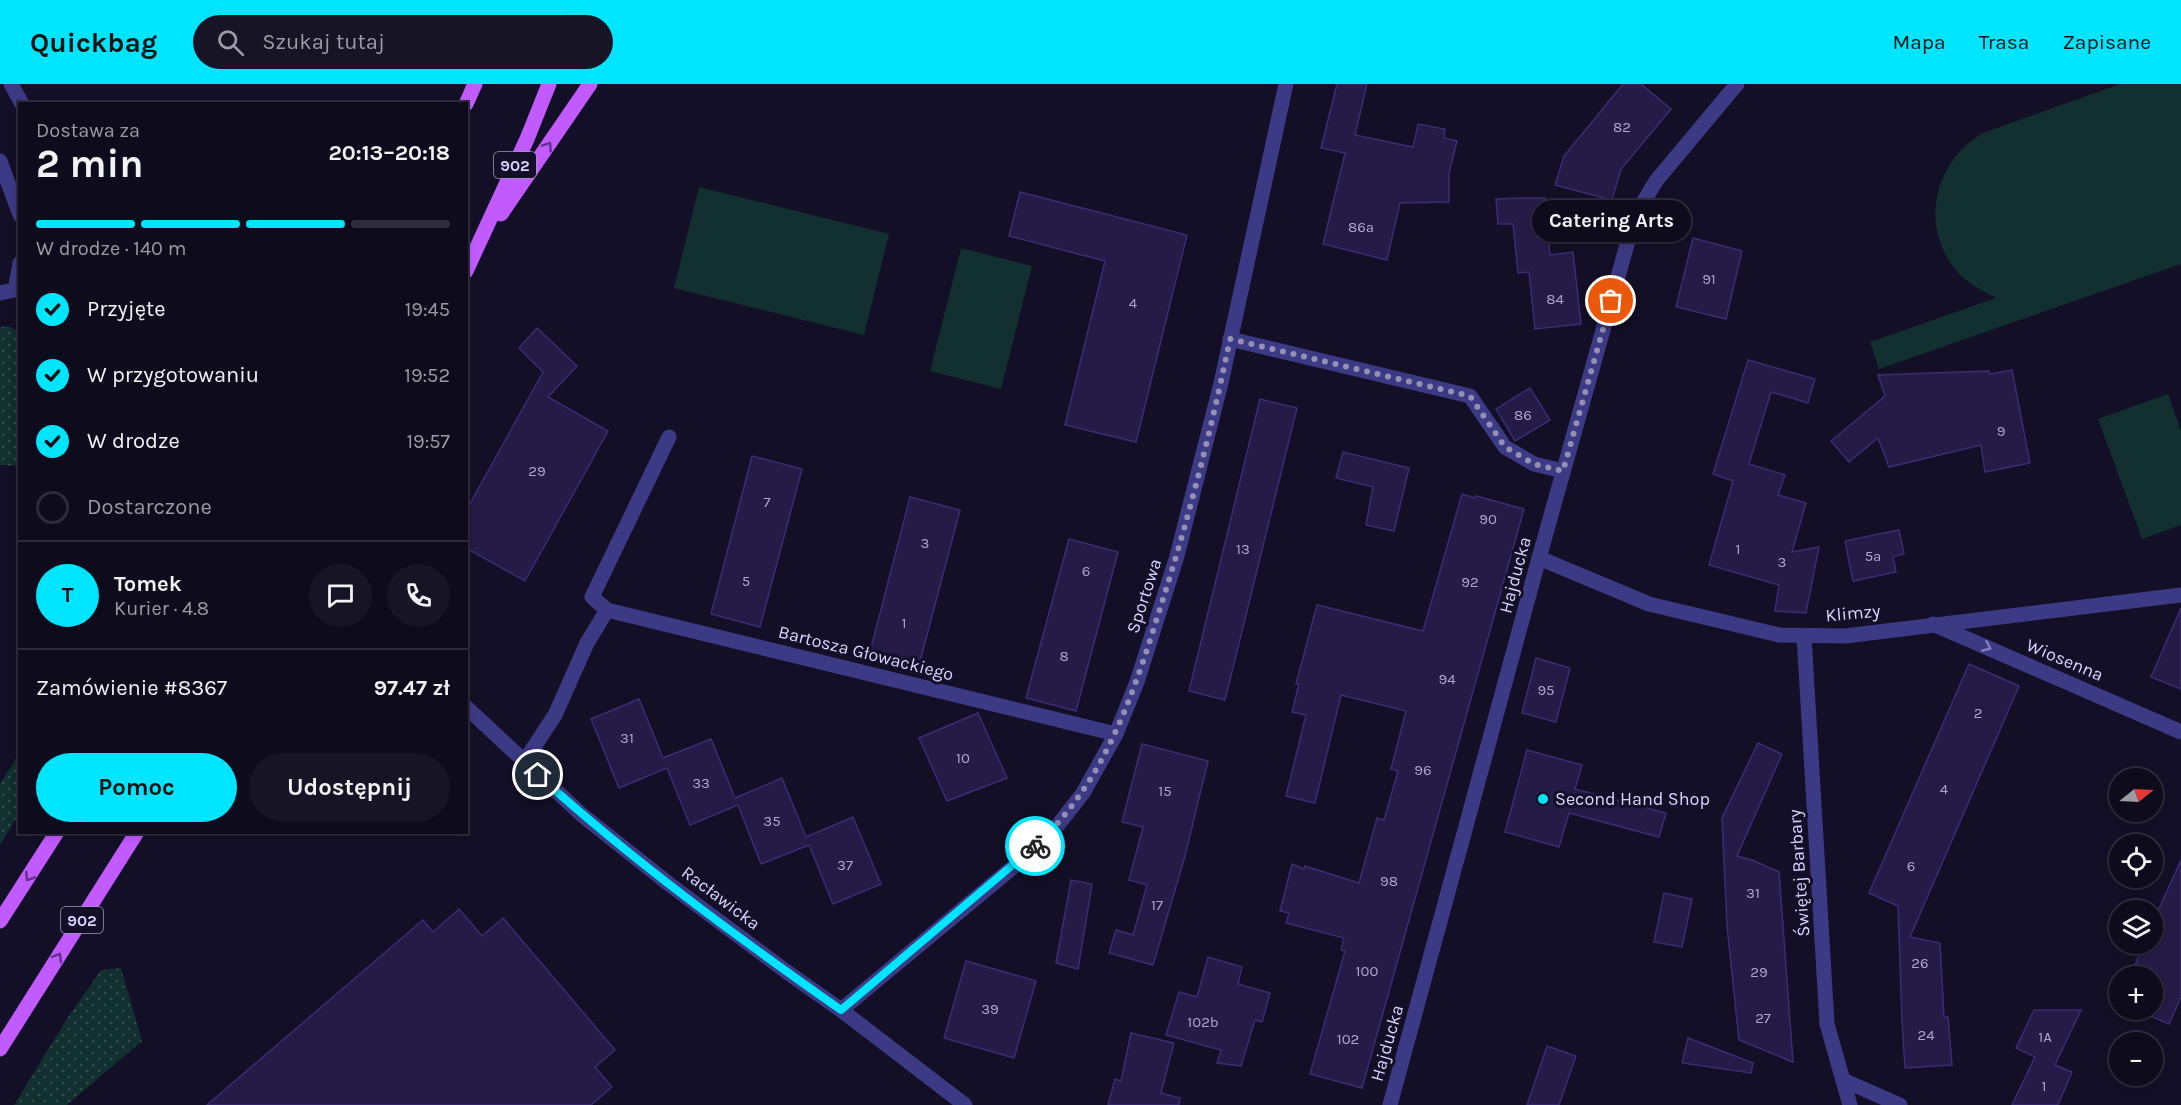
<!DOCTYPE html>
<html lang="pl">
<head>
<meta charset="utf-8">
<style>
  body { margin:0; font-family:Karla,sans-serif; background:#171425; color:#f1f3f6; height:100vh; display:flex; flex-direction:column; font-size:22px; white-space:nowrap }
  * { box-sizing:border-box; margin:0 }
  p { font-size:20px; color:#9b9ba3 }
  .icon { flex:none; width:33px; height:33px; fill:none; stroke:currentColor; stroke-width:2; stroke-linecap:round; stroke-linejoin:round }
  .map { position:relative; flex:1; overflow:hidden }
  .side { position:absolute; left:18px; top:18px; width:450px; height:732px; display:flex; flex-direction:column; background:#0e0b1c; border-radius:0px; box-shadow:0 3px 9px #0003,0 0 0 2px #2e2b3b }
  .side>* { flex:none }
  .needle { width:39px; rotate:72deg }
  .controls { position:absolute; left:2109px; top:684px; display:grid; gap:12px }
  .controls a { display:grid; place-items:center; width:54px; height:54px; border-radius:50%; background:#0e0b1c; box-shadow:0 3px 9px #0003,0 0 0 2px #2e2b3b; font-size:30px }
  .pin { position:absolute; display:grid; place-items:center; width:51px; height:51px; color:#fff; margin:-26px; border:3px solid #fff; border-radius:50%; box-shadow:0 2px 6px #0007 }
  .courier { position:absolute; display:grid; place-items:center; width:60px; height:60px; margin:-30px; border:4px solid #00e5ff; border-radius:50%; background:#fff; color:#222; box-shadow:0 2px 8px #0007 }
  .bubble { position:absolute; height:42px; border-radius:21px; background:#0e0b1c; box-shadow:0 3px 9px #0003,0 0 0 2px #2e2b3b; font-size:20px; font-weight:700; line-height:42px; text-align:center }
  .overview em { font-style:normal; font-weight:700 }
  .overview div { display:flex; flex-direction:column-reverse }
  .overview { display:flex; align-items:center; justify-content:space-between; height:102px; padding:0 18px }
  h1 { font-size:39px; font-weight:700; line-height:45px }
  .bar { display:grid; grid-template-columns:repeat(4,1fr); gap:9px 6px; align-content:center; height:72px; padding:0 18px }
  .bar i { height:8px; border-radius:4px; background:#2e2b3b }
  .bar .on { background:#00e5ff }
  .bar p { grid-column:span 4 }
  .line { display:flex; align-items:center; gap:15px; padding:0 18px; border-top:2px solid #2e2b3b }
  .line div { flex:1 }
  .round { display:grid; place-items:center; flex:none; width:63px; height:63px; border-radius:32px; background:#171425 }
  ol { padding:0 18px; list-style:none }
  li { display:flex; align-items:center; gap:18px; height:66px }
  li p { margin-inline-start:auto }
  li .icon { padding:6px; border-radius:50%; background:#00e5ff; color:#111; stroke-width:4 }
  li:last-child { color:#9b9ba3 }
  li i { width:33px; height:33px; border:3px solid #2e2b3b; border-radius:50% }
  .button { display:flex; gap:12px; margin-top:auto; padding:12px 18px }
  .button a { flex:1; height:69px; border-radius:36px; background:#00e5ff; color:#111; font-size:24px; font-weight:700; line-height:69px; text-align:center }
  .button a+a { background:#171425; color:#f1f3f6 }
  header { display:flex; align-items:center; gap:36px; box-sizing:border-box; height:84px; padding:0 30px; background:#00e5ff; color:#111 }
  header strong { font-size:28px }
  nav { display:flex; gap:33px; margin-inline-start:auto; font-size:21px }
  .search { width:420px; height:54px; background:#171425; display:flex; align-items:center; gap:15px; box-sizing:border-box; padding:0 21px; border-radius:33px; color:#9b9ba3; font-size:22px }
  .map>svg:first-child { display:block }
  .grass { fill:url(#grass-dots) }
  .green { fill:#12302f }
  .building { fill:#241b47; stroke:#3b2d73; stroke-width:1.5 }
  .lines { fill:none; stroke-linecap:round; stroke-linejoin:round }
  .minor { stroke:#3d3a85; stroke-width:15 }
  .major { stroke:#c25bff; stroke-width:15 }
  .oneway { stroke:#623188 }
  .oneway2 { stroke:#837fbc }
  .done { stroke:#948fb3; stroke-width:6; stroke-dasharray:0 10.8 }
  .route { stroke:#00e5ff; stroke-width:8 }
  .poi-dot { fill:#00e5ff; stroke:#130f26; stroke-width:2 }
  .labels { text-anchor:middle; stroke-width:6; stroke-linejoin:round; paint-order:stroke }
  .number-label { font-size:15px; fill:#aca6d1 }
  .shield { fill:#130f26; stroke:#9e99be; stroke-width:1.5 }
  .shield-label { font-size:16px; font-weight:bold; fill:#d9d4ff }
  .street-label { font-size:18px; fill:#d9d4ff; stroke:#130f26 }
  .poi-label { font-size:18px; fill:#d9d4ff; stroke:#130f26; text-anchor:start }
</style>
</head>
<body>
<header>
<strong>Quickbag</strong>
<div class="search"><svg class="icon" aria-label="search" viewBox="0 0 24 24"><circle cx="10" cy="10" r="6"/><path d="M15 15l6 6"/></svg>Szukaj tutaj</div>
<nav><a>Mapa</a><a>Trasa</a><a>Zapisane</a></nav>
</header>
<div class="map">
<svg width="2181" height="1021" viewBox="0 0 2181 1021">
  <defs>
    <pattern id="grass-dots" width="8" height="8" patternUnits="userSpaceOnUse" patternTransform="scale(1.5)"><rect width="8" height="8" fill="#12302f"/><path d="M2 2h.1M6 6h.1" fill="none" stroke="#344d4e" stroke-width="1.8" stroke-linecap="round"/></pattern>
  </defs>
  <rect width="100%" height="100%" fill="#130f26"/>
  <g class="grass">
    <path d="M9,242L19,248V382L0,381V243Z"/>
    <path d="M19,670V730L0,761V700Z"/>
    <path d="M121,884L142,957L67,1021H14L68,933L101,886Z"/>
  </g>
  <g class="green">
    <path d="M2120,0H2181V180L1879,285L1870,258L1996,214C1981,206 1966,199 1955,185C1919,140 1935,77 1983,49Z"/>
    <path d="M699,103L889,150L864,251L674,204Z"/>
    <path d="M961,164L1032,182L1001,305L930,287Z"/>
    <path d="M2168,310L2181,347V441L2142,455L2098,335Z"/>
  </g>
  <g class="building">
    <path d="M1337,0H1367L1355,51L1413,63L1418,40L1445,45L1444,54L1457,57L1449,89V118L1400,119L1387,176L1323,160L1345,69L1321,64Z"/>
    <path d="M1623,0H1641L1671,25L1621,85L1612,116L1555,101L1564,72Z"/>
    <path d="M1020,108L1187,151L1136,358L1065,341L1105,177L1009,152Z"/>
    <path d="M1522,114H1545L1550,171L1573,168L1581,240L1535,245L1529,188L1518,189L1513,140H1498L1496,115Z"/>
    <path d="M1693,154L1742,167L1726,235L1676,223Z"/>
    <path d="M537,244L577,282L548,313L608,347L525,497L466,464V427L543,288L519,264Z"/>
    <path d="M1748,276L1815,295L1808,319L1771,308L1749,380L1785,391L1778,411L1806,419L1792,468L1819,463L1806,529L1775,527L1779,501L1709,481L1733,397L1713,390Z"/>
    <path d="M2012,286L2030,379L1985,388L1981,361L1889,383L1878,354L1849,378L1831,357L1885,312L1878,291L1989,287L1990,290Z"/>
    <path d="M1530,304L1550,336L1515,357L1496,325Z"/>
    <path d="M1260,315L1297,324L1225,616L1189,607Z"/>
    <path d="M1343,368L1409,384L1394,447L1366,441L1373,403L1336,394Z"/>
    <path d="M752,372L802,385L760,543L711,530Z"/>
    <path d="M1462,410L1475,414L1476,412L1524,425L1362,1004L1310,990L1345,867L1341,866L1344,854L1286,839L1289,829L1280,827L1292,780L1304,785L1305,782L1359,799L1377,734L1384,736L1398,687L1391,685L1406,627L1341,611L1315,719L1286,712L1306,631L1292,628L1299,600H1296L1317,521L1423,547Z"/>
    <path d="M910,413L960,426L918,585L869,572Z"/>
    <path d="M1899,446L1904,470L1893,473L1896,488L1853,497L1845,457Z"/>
    <path d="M1069,455L1118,468L1076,627L1026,614Z"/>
    <path d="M2181,524V605L2151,593Z"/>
    <path d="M1536,574L1570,584L1556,638L1522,629Z"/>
    <path d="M1969,580L2019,602L1910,853L1940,859L1944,933H1948L1952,981L1905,984L1902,936L1898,822L1869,809Z"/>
    <path d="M639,615L663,674L711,655L735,714L782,694L806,753L853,733L881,800L833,820L809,761L761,780L738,721L690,741L667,684L619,704L591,635Z"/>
    <path d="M978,629L1007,694L947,717L919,654Z"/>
    <path d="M1758,659L1782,670L1737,772L1752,776L1779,788L1793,978L1739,956L1727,842L1722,734Z"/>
    <path d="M1142,660L1208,677L1185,772L1153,881L1109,869L1116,846L1133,851L1147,801L1129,796L1143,743L1122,738Z"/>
    <path d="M1527,666L1582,681L1575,705L1666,729L1659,753L1569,729L1559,763L1505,748Z"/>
    <path d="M2181,776V913L2169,940L2137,926H2152V892H2130L2144,860H2152V840Z"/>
    <path d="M1071,796L1092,800L1078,885L1056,879Z"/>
    <path d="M1664,809L1692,815L1682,863L1654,858Z"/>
    <path d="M459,825L482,852L503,834L615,966L595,983L612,1003L591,1021H207L423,836L433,848Z"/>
    <path d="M1208,873L1242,883L1238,900L1270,909L1262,938L1255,936L1241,982L1217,979L1221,966L1166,951L1179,908L1197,913Z"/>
    <path d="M966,877L1036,897L1014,974L944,954Z"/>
    <path d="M2034,926H2081L2055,981L2072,988L2058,1021H2012L2035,973L2016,964Z"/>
    <path d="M1131,949L1174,959L1161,1009L1180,1014L1179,1021H1108L1115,995L1121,997Z"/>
    <path d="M1688,954L1753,979L1751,989L1682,979Z"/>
    <path d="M1547,962L1576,972L1559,1021H1527Z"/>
  </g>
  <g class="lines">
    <g class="minor">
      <path d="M11,0L22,20"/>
      <path d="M0,77L20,131"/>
      <path d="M0,209L15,206L20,179"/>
      <path d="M1230,255L1470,312L1505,363L1534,380L1563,387"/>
      <path d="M669,353L592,513L607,526L1116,650"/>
      <path d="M1539,474L1649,520L1779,551L1845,552L2181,511"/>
      <path d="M1933,540L2181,648"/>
      <path d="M1804,552L1827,940L1850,1021"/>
      <path d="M466,623L582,731L669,800L787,888L841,926L965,1021"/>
      <path d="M524,678L555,631L587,559L607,526"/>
      <path d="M841,926L1012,784L1058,741L1083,709L1116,650L1137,598L1177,472L1221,299L1286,0"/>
      <path d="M1843,996L1900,1021"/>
      <path d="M1390,1021L1539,474L1635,132L1656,97L1737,0"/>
    </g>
    <g class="major">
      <path d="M466,20L475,0"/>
      <path d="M501,130L590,0"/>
      <path d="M466,187L527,55L549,0"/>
      <path d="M0,837L57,748"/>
      <path d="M0,965L137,748"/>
    </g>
  </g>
  <defs><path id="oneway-chevron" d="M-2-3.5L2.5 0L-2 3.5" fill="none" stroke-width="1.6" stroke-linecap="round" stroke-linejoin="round" transform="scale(1.5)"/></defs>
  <g class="oneway">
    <use href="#oneway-chevron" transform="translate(548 62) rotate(-56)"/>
    <use href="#oneway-chevron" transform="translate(29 793) rotate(123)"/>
    <use href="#oneway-chevron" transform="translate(58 873) rotate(-58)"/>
  </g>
  <use class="oneway2" href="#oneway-chevron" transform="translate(1987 563) rotate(23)"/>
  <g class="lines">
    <path class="done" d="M1035,762C1107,697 1135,605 1163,515C1190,430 1212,342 1230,255L1470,312L1505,363L1534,380L1563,387L1611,217"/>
    <path class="route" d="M538,691C633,777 737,853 841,926L1035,762"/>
  </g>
  <circle class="poi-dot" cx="1543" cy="715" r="6"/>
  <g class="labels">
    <g class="number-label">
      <text x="1622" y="48">82</text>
      <text x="1361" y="148">86a</text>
      <text x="1709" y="200">91</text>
      <text x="1555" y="220">84</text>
      <text x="1133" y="224">4</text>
      <text x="1523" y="336">86</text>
      <text x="2001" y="352">9</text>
      <text x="537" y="392">29</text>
      <text x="767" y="423">7</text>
      <text x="1488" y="440">90</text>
      <text x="925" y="464">3</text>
      <text x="1243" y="470">13</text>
      <text x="1738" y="470">1</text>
      <text x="1873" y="477">5a</text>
      <text x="1782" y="483">3</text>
      <text x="1086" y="492">6</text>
      <text x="746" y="502">5</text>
      <text x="1470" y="503">92</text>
      <text x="904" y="544">1</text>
      <text x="1064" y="577">8</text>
      <text x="1447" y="600">94</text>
      <text x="1546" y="611">95</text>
      <text x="1978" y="634">2</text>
      <text x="627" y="659">31</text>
      <text x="963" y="679">10</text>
      <text x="1423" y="691">96</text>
      <text x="701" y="704">33</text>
      <text x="1944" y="710">4</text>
      <text x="1165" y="712">15</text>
      <text x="772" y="742">35</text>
      <text x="845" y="786">37</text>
      <text x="1911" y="787">6</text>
      <text x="1389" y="802">98</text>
      <text x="1753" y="814">31</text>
      <text x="1157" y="826">17</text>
      <text x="1920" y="884">26</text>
      <text x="1367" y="892">100</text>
      <text x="1759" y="893">29</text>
      <text x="990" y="930">39</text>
      <text x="1763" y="939">27</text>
      <text x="1203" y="943">102b</text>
      <text x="1926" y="956">24</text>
      <text x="2045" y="958">1A</text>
      <text x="1348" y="960">102</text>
      <text x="2044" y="1007">1</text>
    </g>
    <g class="shield">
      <rect x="494" y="68" width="42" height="26" rx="4.5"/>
      <rect x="61" y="823" width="42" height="26" rx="4.5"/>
    </g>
    <g class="shield-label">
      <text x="515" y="87">902</text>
      <text x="82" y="842">902</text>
    </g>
    <g class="street-label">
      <text transform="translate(1515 491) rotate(-75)" y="6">Hajducka</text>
      <text transform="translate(1144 512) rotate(-72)" y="6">Sportowa</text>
      <text transform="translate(1853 529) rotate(-5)" y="6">Klimzy</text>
      <text transform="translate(866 569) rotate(14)" y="6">Bartosza Głowackiego</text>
      <text transform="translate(2065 576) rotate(23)" y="6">Wiosenna</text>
      <text transform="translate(1799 789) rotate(-94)" y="6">Świętej Barbary</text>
      <text transform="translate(721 814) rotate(37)" y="6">Racławicka</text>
      <text transform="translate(1387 959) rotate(-74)" y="6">Hajducka</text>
    </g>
    <g class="poi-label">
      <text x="1555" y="721">Second Hand Shop</text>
    </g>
  </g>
</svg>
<div class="controls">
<a><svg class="needle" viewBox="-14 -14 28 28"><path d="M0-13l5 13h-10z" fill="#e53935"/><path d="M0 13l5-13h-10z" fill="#9b9ba3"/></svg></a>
<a><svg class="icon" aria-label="locate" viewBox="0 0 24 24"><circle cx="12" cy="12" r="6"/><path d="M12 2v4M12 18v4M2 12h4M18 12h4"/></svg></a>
<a><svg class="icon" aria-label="layers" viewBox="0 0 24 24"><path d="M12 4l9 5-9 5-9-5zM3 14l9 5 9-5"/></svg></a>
<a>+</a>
<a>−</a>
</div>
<div class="pin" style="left:1611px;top:217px;background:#ea580c"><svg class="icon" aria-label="bag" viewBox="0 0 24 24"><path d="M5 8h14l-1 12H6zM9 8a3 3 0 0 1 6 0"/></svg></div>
<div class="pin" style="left:538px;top:691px;background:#1f2937"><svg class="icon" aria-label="home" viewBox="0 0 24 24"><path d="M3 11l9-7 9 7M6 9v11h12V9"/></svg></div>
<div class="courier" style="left:1035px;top:762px"><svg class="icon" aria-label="bike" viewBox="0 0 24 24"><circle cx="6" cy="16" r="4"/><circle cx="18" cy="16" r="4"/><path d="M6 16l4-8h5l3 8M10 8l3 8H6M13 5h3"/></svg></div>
<div class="bubble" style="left:1532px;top:116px;width:159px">Catering Arts</div>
<section class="side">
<div class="overview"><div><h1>2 min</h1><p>Dostawa za</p></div><em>20:13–20:18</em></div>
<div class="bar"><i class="on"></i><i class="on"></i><i class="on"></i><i></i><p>W drodze · 140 m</p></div>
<ol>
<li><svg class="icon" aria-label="check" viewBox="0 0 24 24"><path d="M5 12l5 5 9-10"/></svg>Przyjęte<p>19:45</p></li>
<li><svg class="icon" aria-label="check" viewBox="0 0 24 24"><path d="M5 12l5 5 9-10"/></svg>W przygotowaniu<p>19:52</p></li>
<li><svg class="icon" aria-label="check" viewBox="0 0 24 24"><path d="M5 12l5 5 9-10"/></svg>W drodze<p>19:57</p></li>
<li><i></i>Dostarczone</li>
</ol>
<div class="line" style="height:108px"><b class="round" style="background:#00e5ff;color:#111">T</b><div><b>Tomek</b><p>Kurier · 4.8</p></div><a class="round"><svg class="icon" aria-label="chat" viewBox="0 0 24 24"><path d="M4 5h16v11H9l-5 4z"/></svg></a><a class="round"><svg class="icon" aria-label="phone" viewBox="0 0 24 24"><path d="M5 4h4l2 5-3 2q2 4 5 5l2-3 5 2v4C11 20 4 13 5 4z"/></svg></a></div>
<div class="line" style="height:78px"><div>Zamówienie #8367</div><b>97.47 zł</b></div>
<div class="button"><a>Pomoc</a><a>Udostępnij</a></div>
</section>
</div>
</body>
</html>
